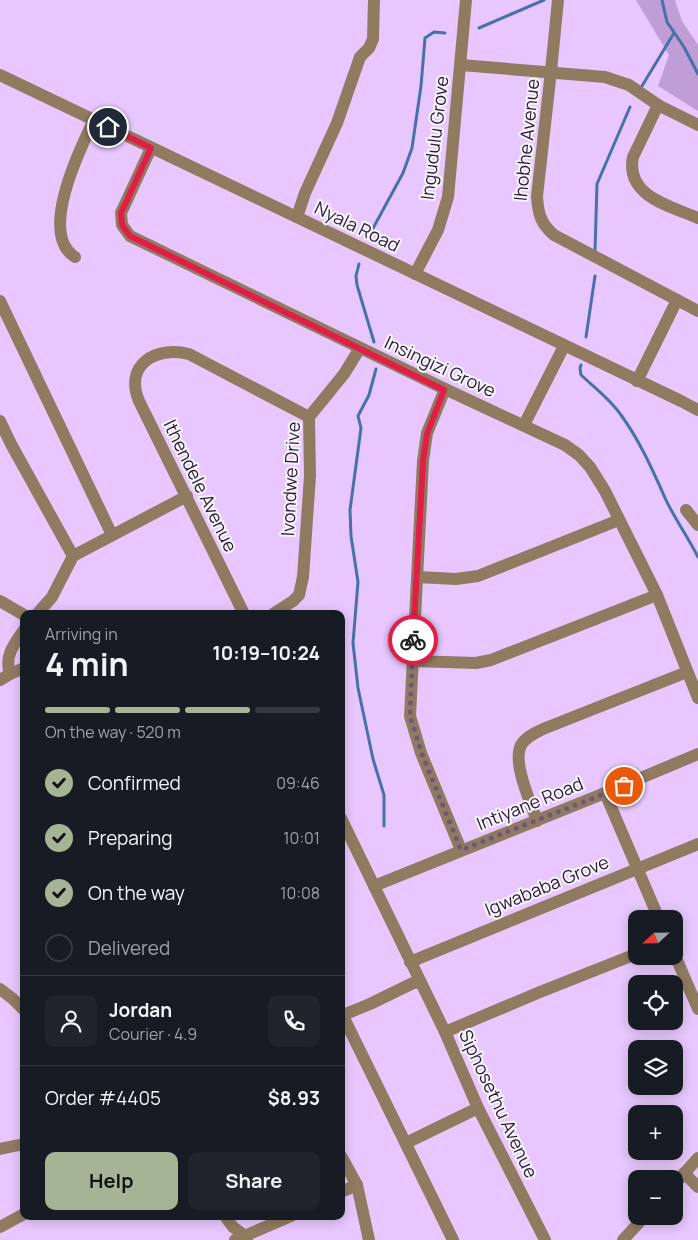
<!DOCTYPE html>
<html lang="en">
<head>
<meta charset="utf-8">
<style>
  body { margin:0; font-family:Manrope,sans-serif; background:#20242c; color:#f1f3f6; height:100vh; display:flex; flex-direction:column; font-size:19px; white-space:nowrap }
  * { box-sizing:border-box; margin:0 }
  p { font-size:16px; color:#9ea1a6 }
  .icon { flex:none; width:28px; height:28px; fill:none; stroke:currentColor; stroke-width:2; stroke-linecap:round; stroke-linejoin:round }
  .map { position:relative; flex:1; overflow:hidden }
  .drawer { position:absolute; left:20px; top:610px; width:325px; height:610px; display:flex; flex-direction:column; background:#171b24; border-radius:10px; box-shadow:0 2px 12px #0003 }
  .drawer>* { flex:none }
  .needle { width:32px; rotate:248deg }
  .fabs { position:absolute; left:628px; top:910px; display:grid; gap:10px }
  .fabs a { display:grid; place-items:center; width:55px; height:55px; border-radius:10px; background:#171b24; box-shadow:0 2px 12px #0003; font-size:25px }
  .pin { position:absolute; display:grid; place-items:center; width:42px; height:42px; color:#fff; margin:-21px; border:2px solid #fff; border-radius:50%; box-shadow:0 1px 5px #0007 }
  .courier { position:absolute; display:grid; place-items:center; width:50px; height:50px; margin:-25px; border:4px solid #e11d48; border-radius:50%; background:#fff; color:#222; box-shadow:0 1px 6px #0007 }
  .headline em { font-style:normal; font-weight:700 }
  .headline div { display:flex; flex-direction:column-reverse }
  .headline { display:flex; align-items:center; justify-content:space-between; height:85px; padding:0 25px }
  h1 { font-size:32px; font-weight:700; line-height:38px }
  .bar { display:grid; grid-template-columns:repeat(4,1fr); gap:8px 5px; align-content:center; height:60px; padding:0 25px }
  .bar i { height:6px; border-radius:4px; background:#363941 }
  .bar .current { background:#a4b495 }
  .bar p { grid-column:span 4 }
  .line { display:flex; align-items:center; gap:12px; padding:0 25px; border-top:1px solid #363941 }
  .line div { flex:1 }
  .round { display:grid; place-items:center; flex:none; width:52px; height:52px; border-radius:10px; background:#20242c }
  ol { padding:0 25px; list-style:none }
  li { display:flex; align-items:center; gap:15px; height:55px }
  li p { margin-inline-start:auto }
  li .icon { padding:5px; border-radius:50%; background:#a4b495; color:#111; stroke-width:4 }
  li:last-child { color:#9ea1a6 }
  li i { width:28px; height:28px; border:2px solid #363941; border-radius:50% }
  .cta { display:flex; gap:10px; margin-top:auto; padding:10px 25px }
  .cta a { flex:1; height:58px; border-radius:10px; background:#a4b495; color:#111; font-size:20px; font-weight:700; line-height:58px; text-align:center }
  .cta a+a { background:#20242c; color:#f1f3f6 }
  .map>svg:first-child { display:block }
  .green { fill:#bf9ed6 }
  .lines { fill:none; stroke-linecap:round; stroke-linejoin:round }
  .stream { stroke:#4871a9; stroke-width:3 }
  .minor { stroke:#907b61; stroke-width:12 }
  .done { stroke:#6d587b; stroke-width:5; stroke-dasharray:0 9 }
  .route { stroke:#e11d48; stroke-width:6 }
  .labels { text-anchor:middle; stroke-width:4; stroke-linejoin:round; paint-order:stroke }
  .street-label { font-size:18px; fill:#2b1c35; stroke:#f8f4fb }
</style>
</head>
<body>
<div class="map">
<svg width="698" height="1240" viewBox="0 0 698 1240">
  <rect width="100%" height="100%" fill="#e7c7fd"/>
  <path class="green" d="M636,0H675L682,21L698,45V111L658,86L669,55Z"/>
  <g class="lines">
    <g class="stream">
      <path d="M662,0L667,22L684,47L698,74"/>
      <path d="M479,28L544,0"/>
      <path d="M642,86L674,33"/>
      <path d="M371,232L403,173L412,148L421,86L425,38L434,32L445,33"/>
      <path d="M595,251L597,184L630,107"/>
      <path d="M359,264L356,276L357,285L374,342"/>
      <path d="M586,337L595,276"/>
      <path d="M581,365L580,368L581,375C595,388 610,399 621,415C640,441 653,471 666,500C675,519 688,537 698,557"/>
      <path d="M376,369L369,395L358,416L361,428L350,510L351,536L358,582L353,643L358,688L373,759L384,795V826"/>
    </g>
    <g class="minor">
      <path d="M558,0L551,71L537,196C538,214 541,224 554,235L698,311"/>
      <path d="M461,65L605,77L629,85L658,105L698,125"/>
      <path d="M0,75L681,401L698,410"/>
      <path d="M658,105L633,157C625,196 670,206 698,218"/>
      <path d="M151,148L121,213L122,225L130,236L445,389L565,445L579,455L590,467L605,491L657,595L698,698"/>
      <path d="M297,217L305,193L337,123L360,57L369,48L373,39L374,0"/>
      <path d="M75,257C38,234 80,149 94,120"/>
      <path d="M415,274L438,230L448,197L466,0"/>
      <path d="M0,301L112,535"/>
      <path d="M637,381L677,300"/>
      <path d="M445,389L427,433L423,461L410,716L421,753L461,850"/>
      <path d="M0,421L11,444L73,556"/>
      <path d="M524,425L564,346"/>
      <path d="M686,510L698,525"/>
      <path d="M417,577L456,579L478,576L619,520"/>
      <path d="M0,601L24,615"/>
      <path d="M37,614L52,597L73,556L187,496"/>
      <path d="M244,614L139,401C124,364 156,346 189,354L309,417"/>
      <path d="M273,614L293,601L299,595L303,577L310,476L309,417L344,374L360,348"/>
      <path d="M412,661L476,663L491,660L657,595"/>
      <path d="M10,674C4,656 14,644 24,630"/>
      <path d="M0,680L10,674L24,668"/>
      <path d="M605,793L659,919"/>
      <path d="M341,818L445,1032L478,1108L545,1240"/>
      <path d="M537,821C531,803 512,763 521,745C526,737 535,733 543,729L687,672"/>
      <path d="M374,886L605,793L698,754"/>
      <path d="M674,953L698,1009"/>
      <path d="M410,962L698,844"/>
      <path d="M0,989L13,999L24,1010"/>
      <path d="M341,1012L453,1240"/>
      <path d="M343,1015L370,1004L413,983L420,982"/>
      <path d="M445,1032L540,992L636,954"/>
      <path d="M406,1143L478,1108"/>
      <path d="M0,1149L24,1144"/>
      <path d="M341,1156L357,1185L369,1240"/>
      <path d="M684,1173L698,1187"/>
      <path d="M674,1185L698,1158"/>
      <path d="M341,1192L357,1185"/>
      <path d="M225,1216L233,1227L245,1236L247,1240"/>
      <path d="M0,1227L24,1214"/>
      <path d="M235,1240L291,1216"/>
      <path d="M623,1240L645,1216"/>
    </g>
  </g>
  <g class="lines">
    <path class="done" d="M413,640L410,716L422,754L461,850L624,786"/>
    <path class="route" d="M108,127L151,148L121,213L122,225L130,236L444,390L427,434L423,461L413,640"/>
  </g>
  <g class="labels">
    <g class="street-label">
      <text transform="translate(435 138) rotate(-83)" y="6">Ingudulu Grove</text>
      <text transform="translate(527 140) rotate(-84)" y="6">Ihobhe Avenue</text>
      <text transform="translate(357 227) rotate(26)" y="6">Nyala Road</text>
      <text transform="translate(440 367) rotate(25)" y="6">Insingizi Grove</text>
      <text transform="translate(291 479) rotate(-87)" y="6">Ivondwe Drive</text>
      <text transform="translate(200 486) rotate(64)" y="6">Ithendele Avenue</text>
      <text transform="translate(530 804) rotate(-22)" y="6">Intiyane Road</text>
      <text transform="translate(547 886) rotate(-22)" y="6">Igwababa Grove</text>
      <text transform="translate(498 1104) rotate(65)" y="6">Siphosethu Avenue</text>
    </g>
  </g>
</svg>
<div class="fabs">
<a><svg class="needle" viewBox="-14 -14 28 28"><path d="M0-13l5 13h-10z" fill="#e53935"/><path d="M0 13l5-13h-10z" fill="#9ea1a6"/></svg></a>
<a><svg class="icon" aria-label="locate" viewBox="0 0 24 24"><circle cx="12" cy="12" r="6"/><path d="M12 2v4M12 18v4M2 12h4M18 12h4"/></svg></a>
<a><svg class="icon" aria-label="layers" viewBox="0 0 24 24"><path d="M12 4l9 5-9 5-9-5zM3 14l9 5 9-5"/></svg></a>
<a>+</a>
<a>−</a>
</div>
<div class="pin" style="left:624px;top:786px;background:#ea580c"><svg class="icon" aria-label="bag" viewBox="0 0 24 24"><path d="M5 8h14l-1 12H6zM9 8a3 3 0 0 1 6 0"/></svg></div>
<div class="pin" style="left:108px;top:127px;background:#1f2937"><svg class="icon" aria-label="home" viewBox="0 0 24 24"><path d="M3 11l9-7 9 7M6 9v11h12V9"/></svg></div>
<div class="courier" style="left:413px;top:640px"><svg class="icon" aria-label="bike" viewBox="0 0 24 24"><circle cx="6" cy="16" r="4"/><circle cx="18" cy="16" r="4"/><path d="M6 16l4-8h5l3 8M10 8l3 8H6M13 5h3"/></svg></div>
<section class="drawer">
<div class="headline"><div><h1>4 min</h1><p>Arriving in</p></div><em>10:19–10:24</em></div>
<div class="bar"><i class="current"></i><i class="current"></i><i class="current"></i><i></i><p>On the way · 520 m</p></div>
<ol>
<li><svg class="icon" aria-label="check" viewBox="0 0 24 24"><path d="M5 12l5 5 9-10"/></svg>Confirmed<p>09:46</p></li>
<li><svg class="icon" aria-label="check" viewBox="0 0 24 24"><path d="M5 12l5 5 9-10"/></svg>Preparing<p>10:01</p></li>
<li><svg class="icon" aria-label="check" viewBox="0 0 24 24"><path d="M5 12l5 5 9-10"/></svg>On the way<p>10:08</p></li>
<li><i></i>Delivered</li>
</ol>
<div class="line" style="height:90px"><a class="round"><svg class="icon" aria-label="person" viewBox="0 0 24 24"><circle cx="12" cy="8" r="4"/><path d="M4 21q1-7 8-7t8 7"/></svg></a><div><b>Jordan</b><p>Courier · 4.9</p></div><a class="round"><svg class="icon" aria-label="phone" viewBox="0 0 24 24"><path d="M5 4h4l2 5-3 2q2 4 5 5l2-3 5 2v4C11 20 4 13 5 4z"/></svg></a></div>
<div class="line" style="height:65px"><div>Order #4405</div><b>$8.93</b></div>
<div class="cta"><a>Help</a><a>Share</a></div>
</section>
</div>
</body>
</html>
